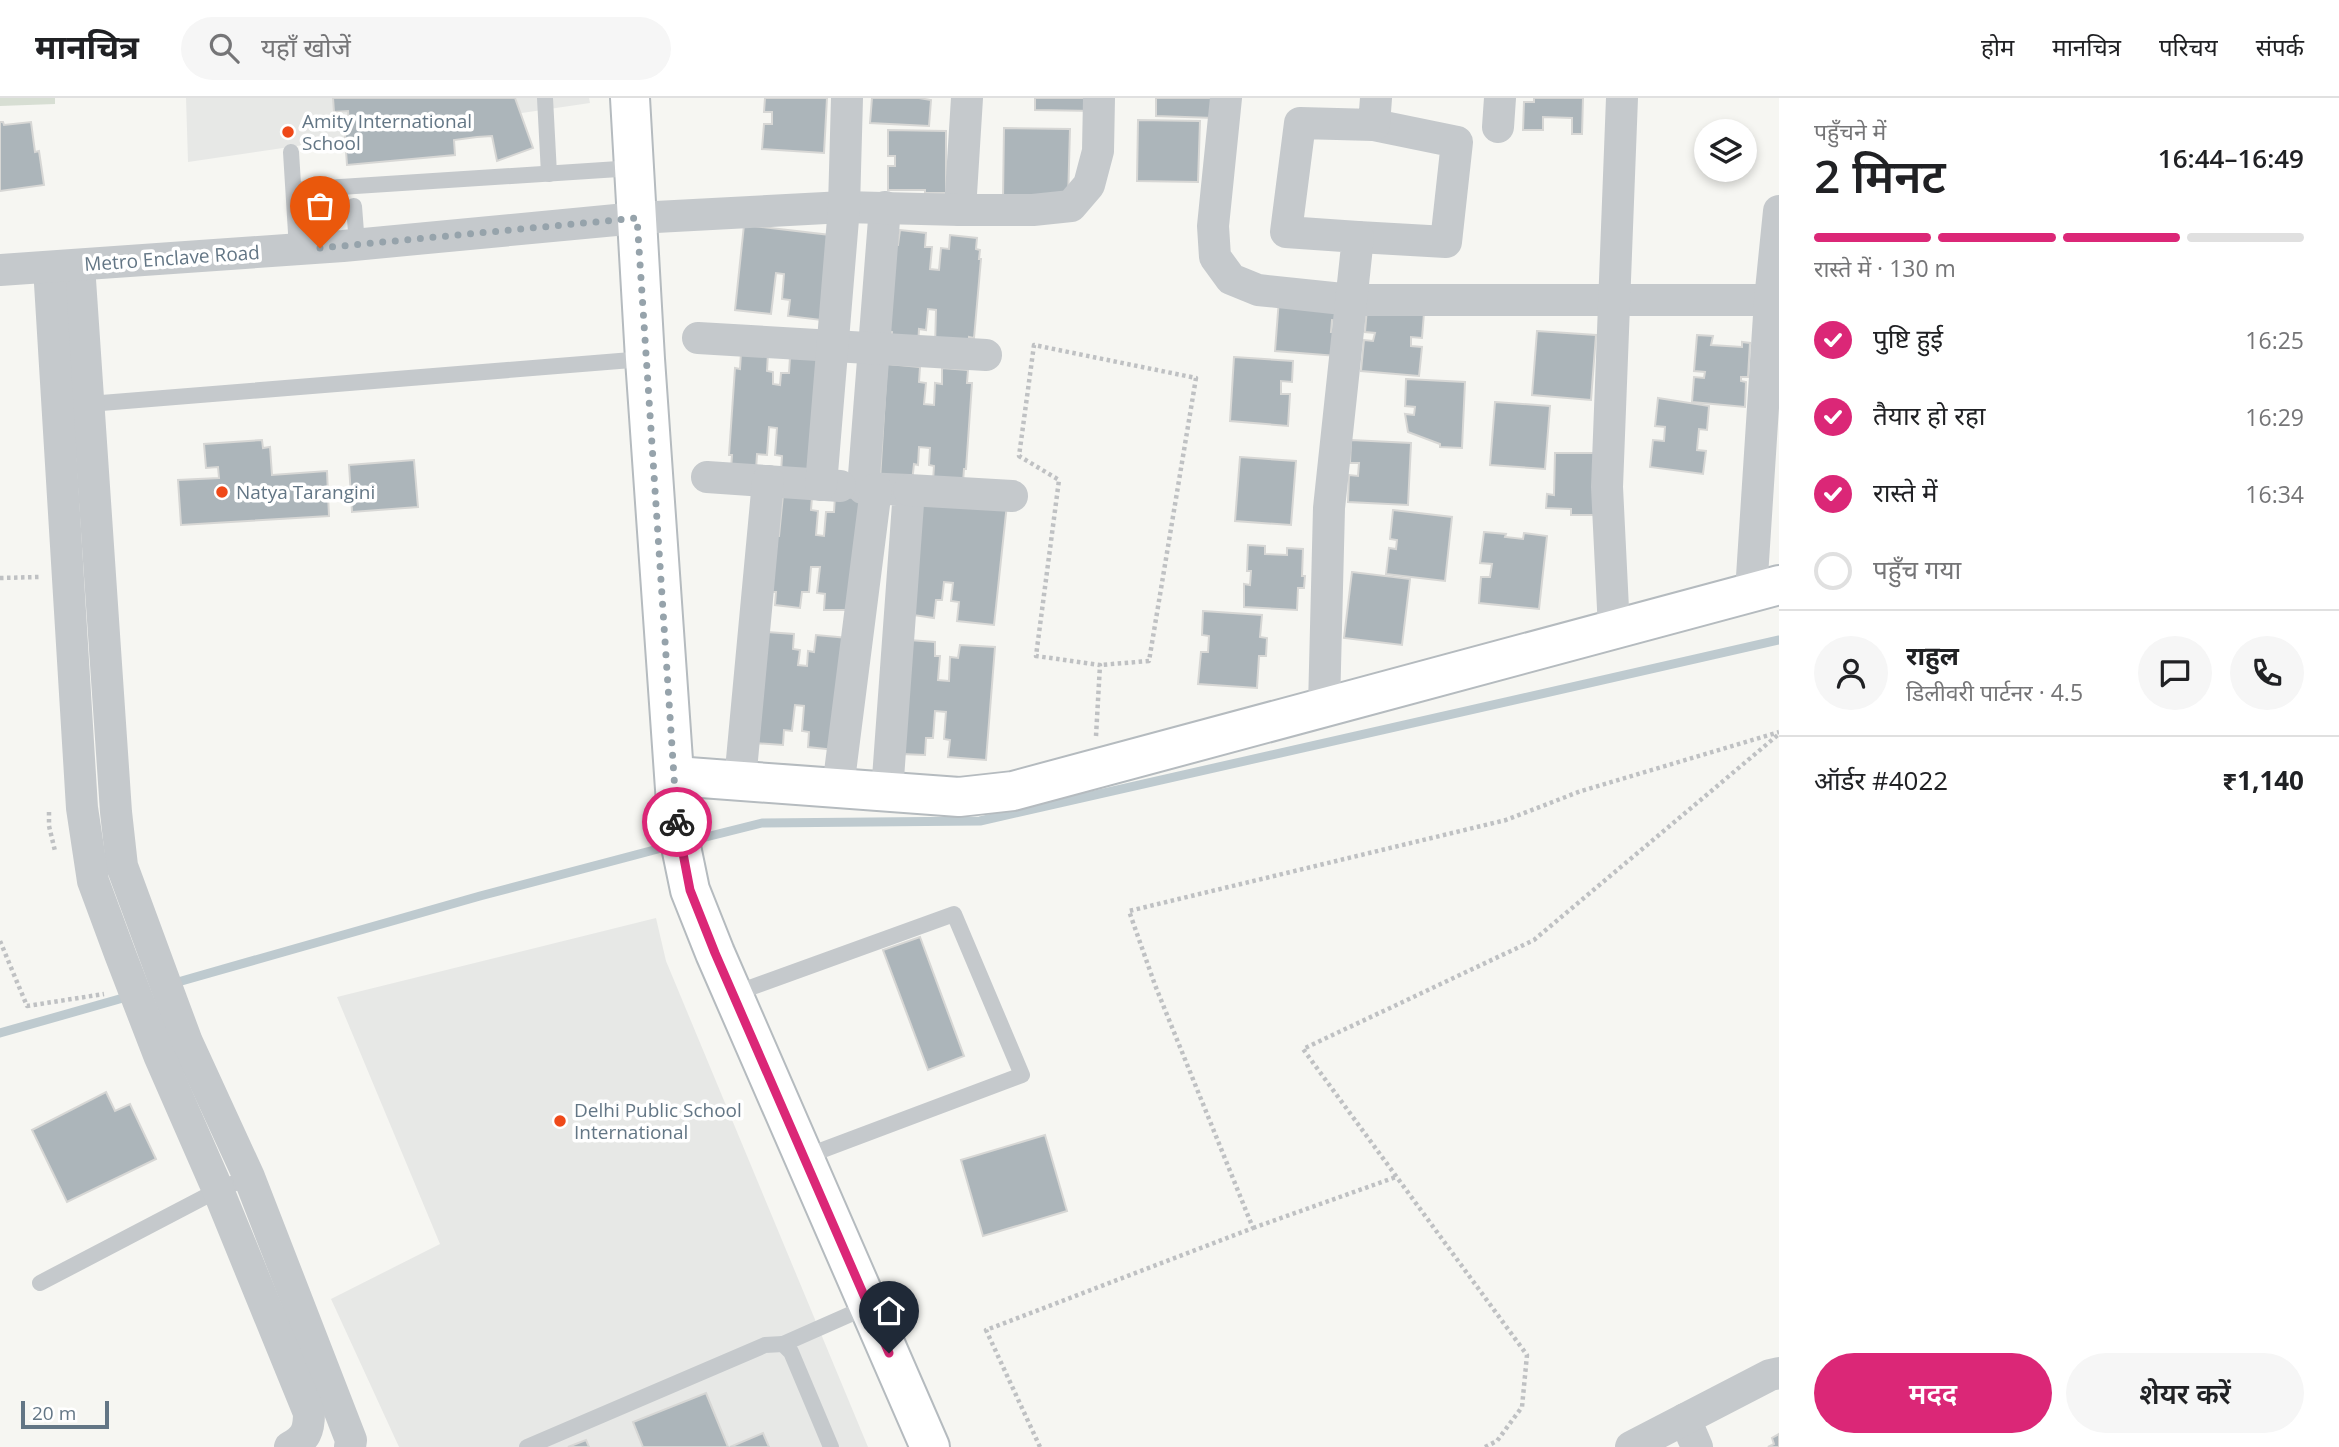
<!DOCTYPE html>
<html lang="hi">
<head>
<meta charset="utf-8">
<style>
  body { margin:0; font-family:"Open Sans","Noto Sans Devanagari",sans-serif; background:#f6f6f6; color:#202124; height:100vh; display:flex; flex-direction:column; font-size:26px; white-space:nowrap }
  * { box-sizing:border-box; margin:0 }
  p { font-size:23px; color:#757577 }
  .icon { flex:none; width:38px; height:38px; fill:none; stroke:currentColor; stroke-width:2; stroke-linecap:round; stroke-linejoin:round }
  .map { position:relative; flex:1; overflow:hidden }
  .details { display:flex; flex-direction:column; background:#fff; width:560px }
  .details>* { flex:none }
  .buttons { position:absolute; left:1694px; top:21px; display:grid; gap:14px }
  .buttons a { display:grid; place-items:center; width:63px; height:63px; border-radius:50%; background:#fff; box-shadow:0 4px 10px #0003; font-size:35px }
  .scale { position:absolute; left:21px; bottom:18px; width:88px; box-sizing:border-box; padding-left:7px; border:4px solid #637685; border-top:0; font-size:19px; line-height:24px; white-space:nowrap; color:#637685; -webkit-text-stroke:5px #fff; paint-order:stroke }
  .pin { position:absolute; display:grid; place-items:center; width:60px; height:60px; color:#fff; margin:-72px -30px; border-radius:50% 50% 50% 0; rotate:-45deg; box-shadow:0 0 7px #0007 }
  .pin .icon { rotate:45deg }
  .courier { position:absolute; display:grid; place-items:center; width:70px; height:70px; margin:-35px; border:5px solid #db2777; border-radius:50%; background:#fff; color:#222; box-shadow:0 2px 9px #0007 }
  .summary em { font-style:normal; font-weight:600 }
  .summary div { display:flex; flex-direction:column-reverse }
  .summary { display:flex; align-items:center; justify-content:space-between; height:119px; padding:0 35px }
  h1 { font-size:46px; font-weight:600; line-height:52px }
  .bar { display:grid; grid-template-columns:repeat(4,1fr); gap:10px 7px; align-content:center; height:84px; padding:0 35px }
  .bar i { height:9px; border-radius:5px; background:#e0e0e0 }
  .bar .selected { background:#db2777 }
  .bar p { grid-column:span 4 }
  .line { display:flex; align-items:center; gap:18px; padding:0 35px; border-top:2px solid #e0e0e0 }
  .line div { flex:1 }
  .round { display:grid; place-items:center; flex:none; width:74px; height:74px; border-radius:37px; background:#f6f6f6 }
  ol { padding:0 35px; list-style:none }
  li { display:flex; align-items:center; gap:21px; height:77px }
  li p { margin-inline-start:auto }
  li .icon { padding:7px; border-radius:50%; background:#db2777; color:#fff; stroke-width:4 }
  li:last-child { color:#757577 }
  li i { width:38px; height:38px; border:4px solid #e0e0e0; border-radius:50% }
  .primary-button { display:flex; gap:14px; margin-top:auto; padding:14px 35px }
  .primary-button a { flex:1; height:80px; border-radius:42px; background:#db2777; color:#fff; font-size:28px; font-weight:600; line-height:80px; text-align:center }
  .primary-button a+a { background:#f6f6f6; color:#202124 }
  header { display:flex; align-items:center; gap:42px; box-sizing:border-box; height:98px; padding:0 35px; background:#fff; border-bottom:2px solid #e0e0e0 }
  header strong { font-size:33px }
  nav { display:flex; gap:38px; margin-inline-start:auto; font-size:24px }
  .search { width:490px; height:63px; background:#f6f6f6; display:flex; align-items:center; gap:18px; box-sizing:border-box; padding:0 24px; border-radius:38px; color:#757577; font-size:26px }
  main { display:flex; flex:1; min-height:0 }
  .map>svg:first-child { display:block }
  .built { fill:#e7e8e6 }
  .green { fill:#d7ded3 }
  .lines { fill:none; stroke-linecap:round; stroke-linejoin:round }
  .stream { stroke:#becacf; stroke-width:9 }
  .building { fill:#acb5ba; stroke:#d7d7d5; stroke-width:2 }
  .secondary-casing { stroke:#b5bbbf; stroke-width:42 }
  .path { stroke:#bfc1c3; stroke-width:4.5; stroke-dasharray:3.5 3.5; stroke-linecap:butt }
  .lane { stroke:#c5c9cc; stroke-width:16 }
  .street { stroke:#c5c9cc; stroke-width:32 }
  .secondary { stroke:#fff; stroke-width:38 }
  .done { stroke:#96a3ab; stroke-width:7; stroke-dasharray:0 12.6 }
  .route { stroke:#db2777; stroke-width:9 }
  .poi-dot { fill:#ef4919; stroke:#fff; stroke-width:2.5 }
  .labels { text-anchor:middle; stroke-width:7; stroke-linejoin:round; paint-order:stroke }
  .poi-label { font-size:19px; fill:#637685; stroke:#fff; text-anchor:start }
  .street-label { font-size:19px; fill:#637685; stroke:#fff }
</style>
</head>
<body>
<header>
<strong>मानचित्र</strong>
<div class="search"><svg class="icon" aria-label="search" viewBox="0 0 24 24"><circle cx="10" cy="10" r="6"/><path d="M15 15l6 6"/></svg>यहाँ खोजें</div>
<nav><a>होम</a><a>मानचित्र</a><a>परिचय</a><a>संपर्क</a></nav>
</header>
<main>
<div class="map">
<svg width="1779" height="1349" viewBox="0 0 1779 1349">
  <rect width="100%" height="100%" fill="#f6f6f2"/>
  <g class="built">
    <path d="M186,0H589L590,5L188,64Z"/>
    <path d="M656,820L666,863L868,1349H399L331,1201L440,1146L337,899Z"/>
  </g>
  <path class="green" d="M0,0H55V6L0,8Z"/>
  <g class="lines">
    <g class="stream">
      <path d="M690,743L762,725L980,723L1779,542"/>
      <path d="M171,886L480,798L673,747"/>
      <path d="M0,935L130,898"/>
    </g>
  </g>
  <g class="building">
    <path d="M333,0H515L533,50L497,63L492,38L477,39L454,42L455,57L347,67L344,24H349L348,13L334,14Z"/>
    <path d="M765,0H827L824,55L762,51L764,26H772V14H764Z"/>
    <path d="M872,0H919L931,2L929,28L870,25Z"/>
    <path d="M1035,0H1095V13L1035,12Z"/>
    <path d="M1156,0H1214V20L1156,18Z"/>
    <path d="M1534,0H1583L1582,36H1572V20L1543,19V32H1523L1524,4H1534Z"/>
    <path d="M1138,22L1200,23L1198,84L1137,83Z"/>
    <path d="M0,24H3L4,27L31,24L35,54L39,53L44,87L0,93Z"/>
    <path d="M1004,30L1070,31L1068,102L1003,101Z"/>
    <path d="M888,32L946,33V95H925V92H888V68H895V58H888Z"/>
    <path d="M744,127L830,137L821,222L788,218L790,202L782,201L784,176L776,175L771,216L735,212Z"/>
    <path d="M900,132L926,135L925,149H932L930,171L939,172L941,150L949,151L950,137L977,140L976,151L980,152L979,161H981L974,240L969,239L968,252L935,249L936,212L928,211L926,232L919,231L918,247L891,244L892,234L887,233L895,147H898Z"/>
    <path d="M1279,201L1338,206L1340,223L1332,222L1331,234H1339L1337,258L1275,253Z"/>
    <path d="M1367,210L1424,215L1422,240L1411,239V248L1422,249L1419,278L1361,273L1364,242L1373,243L1375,235L1365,234Z"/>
    <path d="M1537,233L1596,237L1591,302L1532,297Z"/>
    <path d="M1697,237L1713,238L1711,247L1742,249V244L1750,245L1748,279H1741V283L1746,284L1745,309L1692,304L1694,279L1704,280L1705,274L1694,273Z"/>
    <path d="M741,254L768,255L767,273L773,274V286L780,287L781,275H789L790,259L818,260L809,376L781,374L782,358L775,357L777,330L769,329L767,357L757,356L756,372L731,371L732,357H729L735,270L740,271Z"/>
    <path d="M1234,259L1293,263L1292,284L1281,283V296H1290L1288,328L1230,323Z"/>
    <path d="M887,266L920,269L919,284L926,285L924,306L934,307L935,285L942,286V270L968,272L967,285H972L966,371H964L963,385L933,383L934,368L929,367L930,350L919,349L918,367L914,366L912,384L880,382Z"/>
    <path d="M1406,281L1465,284L1462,350L1440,349V346L1408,334L1405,316L1414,317L1415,309L1405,308Z"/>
    <path d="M1658,300L1709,308L1707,332L1699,331L1697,352L1706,353L1703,376L1650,369L1653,342L1664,343L1665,329L1655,328Z"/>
    <path d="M1495,304L1550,308L1545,371L1490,367Z"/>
    <path d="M262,342L263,350L270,349L272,377L327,373L329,418L181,427L178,382L219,380L218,369L206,370L204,346Z"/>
    <path d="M1351,342L1411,345L1408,407L1348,404L1349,377L1358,378L1359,365H1350Z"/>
    <path d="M1555,355H1597V417H1571V411L1546,410L1547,396L1554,397Z"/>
    <path d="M1240,359L1296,363L1291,427L1235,423Z"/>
    <path d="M414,362L418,409L352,414L349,367Z"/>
    <path d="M783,397L812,399L811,412L818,413L816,437L824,438L826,414H834L835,398L868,401L850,512H824L825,496L817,495L820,469H811L809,494H802L800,510L775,507L776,494H771L776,438H779Z"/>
    <path d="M918,397L1007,406L994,527L957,523L959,504L951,503L953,485L944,484L942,502H936L934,520L913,517Z"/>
    <path d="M1393,412L1452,419L1445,483L1386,476L1389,450L1396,451L1397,442L1390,441Z"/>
    <path d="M1484,434L1506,436L1505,439L1523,441L1524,435L1547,438L1539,511L1479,505L1481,479H1490L1492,466L1480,465Z"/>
    <path d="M1248,447L1265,448V456L1287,457V450L1303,451L1302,478H1305L1304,490H1298L1297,512L1244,509V486L1250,487L1251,473H1247Z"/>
    <path d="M1352,474L1410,481L1402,547L1344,540Z"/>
    <path d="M1203,513L1262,517L1260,539L1267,540L1266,558H1259L1257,590L1198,586L1201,554H1208L1209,538L1202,537Z"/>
    <path d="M767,534L794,536L793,551L800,552L798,567L807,568L808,553L814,554L816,537L848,540L835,652L808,649L809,634L802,633L804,608L795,607L792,633L784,632L783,647L755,645Z"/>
    <path d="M909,542L935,544V558H940L938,582L949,583L950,559L958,560L960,547L995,549L986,662L948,659L950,642L944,641L946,614L935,613L933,640H926L925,657L901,656Z"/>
    <path d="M920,839L964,958L928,972L883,852Z"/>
    <path d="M106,994L115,1013L130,1006L156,1061L67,1104L32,1032Z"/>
    <path d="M1045,1037L1067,1113L983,1138L961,1062Z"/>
    <path d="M706,1295L728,1349H643L633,1324Z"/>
    <path d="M763,1335L769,1349H730Z"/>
    <path d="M1779,1336V1349H1768L1774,1346L1772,1340Z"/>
    <path d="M586,1342L589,1349H568Z"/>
  </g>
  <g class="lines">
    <g class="secondary-casing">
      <g id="secondary">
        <path d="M630,0L645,261L678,734L690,792L715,855L930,1349"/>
        <path d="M675,678L959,699L1013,693L1779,487"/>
      </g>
    </g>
    <g class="path">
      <path d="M0,480L39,479"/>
      <path d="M1096,638L1100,567L1036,558L1059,382L1019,358L1034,247L1196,280L1149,563L1100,567"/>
      <path d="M49,714V728L55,753"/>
      <path d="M0,843L27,908L104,896"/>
      <path d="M1253,1130L1396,1079"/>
      <path d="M1040,1349L986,1232L1253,1130L1155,887L1129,813L1506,722L1581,693L1779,634"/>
      <path d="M1485,1349L1497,1343L1522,1309L1527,1257L1303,951L1534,842L1779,636"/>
    </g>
    <g class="lane">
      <path d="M545,0L549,76"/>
      <path d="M291,54L297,151"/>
      <path d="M294,92L634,70"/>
      <path d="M354,108L357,147"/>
      <path d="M89,306L644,261"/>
      <path d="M733,896L954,816L1022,977L804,1059"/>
      <path d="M40,1185L218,1092L249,1079"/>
      <path d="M783,1246L869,1208"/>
      <path d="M527,1349L765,1247L783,1246L791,1254L831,1349"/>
    </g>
    <g class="street">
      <path d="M1226,0L1213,128L1215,159L1231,181L1258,192L1352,202H1779"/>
      <path d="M1498,29L1500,0"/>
      <path d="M885,109L863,390L909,392L887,694"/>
      <path d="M960,112L967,0"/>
      <path d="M1358,139L1446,144L1457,44L1374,27"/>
      <path d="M79,167L116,714L122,768L171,901L187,944L249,1079L351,1342L350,1349"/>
      <path d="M49,169L82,710L93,783L120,856L159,957L218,1092L309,1315C309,1332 306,1341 290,1349"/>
      <path d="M0,172L343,148L637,120L844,109L960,112H1033L1071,108L1089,87L1098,53L1099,0"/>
      <path d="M698,240L986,257"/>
      <path d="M707,379L840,388"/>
      <path d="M821,387L844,109L847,0"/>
      <path d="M909,392L1012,398"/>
      <path d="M1751,494L1770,202L1779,113"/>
      <path d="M1614,531L1607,389L1622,0"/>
      <path d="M1324,609L1329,410L1358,139L1286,134L1300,25L1374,27L1376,0"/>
      <path d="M740,683L768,383"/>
      <path d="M838,690L876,391"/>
      <path d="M1685,1321L1697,1349"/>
      <path d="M1631,1349L1770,1277L1779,1275"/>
    </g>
    <use href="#secondary" class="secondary"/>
  </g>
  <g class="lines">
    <path class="done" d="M320,150L637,120L677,724"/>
    <path class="route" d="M677,724L690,792L715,855L889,1255"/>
  </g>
  <g class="poi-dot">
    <circle cx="288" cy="34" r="7"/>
    <circle cx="222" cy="394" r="7"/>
    <circle cx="560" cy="1023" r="7"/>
  </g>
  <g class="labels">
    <g class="poi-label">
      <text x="302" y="30">Amity International<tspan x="302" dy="22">School</tspan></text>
      <text x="236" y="401">Natya Tarangini</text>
      <text x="574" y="1019">Delhi Public School<tspan x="574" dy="22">International</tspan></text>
    </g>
    <g class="street-label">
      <text transform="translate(172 160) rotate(-4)" y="7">Metro Enclave Road</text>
    </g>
  </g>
</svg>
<div class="buttons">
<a><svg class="icon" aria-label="layers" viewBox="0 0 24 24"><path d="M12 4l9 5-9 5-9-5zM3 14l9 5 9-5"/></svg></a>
</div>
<div class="scale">20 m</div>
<div class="pin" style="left:320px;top:150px;background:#ea580c"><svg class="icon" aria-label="bag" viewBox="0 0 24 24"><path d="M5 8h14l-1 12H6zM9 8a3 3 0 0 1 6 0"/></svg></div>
<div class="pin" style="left:889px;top:1255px;background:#1f2937"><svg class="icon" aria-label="home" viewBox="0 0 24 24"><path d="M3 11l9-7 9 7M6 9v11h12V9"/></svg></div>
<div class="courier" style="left:677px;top:724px"><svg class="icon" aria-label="bike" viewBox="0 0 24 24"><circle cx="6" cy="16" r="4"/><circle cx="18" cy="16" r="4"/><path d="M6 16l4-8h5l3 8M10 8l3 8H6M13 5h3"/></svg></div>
</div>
<section class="details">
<div class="summary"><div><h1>2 मिनट</h1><p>पहुँचने में</p></div><em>16:44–16:49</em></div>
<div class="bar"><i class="selected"></i><i class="selected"></i><i class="selected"></i><i></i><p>रास्ते में · 130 m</p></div>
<ol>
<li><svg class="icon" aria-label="check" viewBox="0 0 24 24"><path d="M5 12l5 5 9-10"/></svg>पुष्टि हुई<p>16:25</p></li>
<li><svg class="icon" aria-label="check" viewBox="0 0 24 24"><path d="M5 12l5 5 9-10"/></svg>तैयार हो रहा<p>16:29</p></li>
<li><svg class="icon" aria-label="check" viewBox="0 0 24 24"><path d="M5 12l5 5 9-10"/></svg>रास्ते में<p>16:34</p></li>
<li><i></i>पहुँच गया</li>
</ol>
<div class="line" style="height:126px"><a class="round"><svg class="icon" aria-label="person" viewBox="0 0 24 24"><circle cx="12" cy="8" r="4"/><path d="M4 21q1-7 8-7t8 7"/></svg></a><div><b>राहुल</b><p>डिलीवरी पार्टनर · 4.5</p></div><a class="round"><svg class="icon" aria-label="chat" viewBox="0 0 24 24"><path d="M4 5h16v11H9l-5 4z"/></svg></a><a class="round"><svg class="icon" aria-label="phone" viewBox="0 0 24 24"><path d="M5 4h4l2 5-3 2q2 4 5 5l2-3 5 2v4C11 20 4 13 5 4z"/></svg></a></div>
<div class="line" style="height:91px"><div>ऑर्डर #4022</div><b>₹1,140</b></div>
<div class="primary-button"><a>मदद</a><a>शेयर करें</a></div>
</section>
</main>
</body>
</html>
